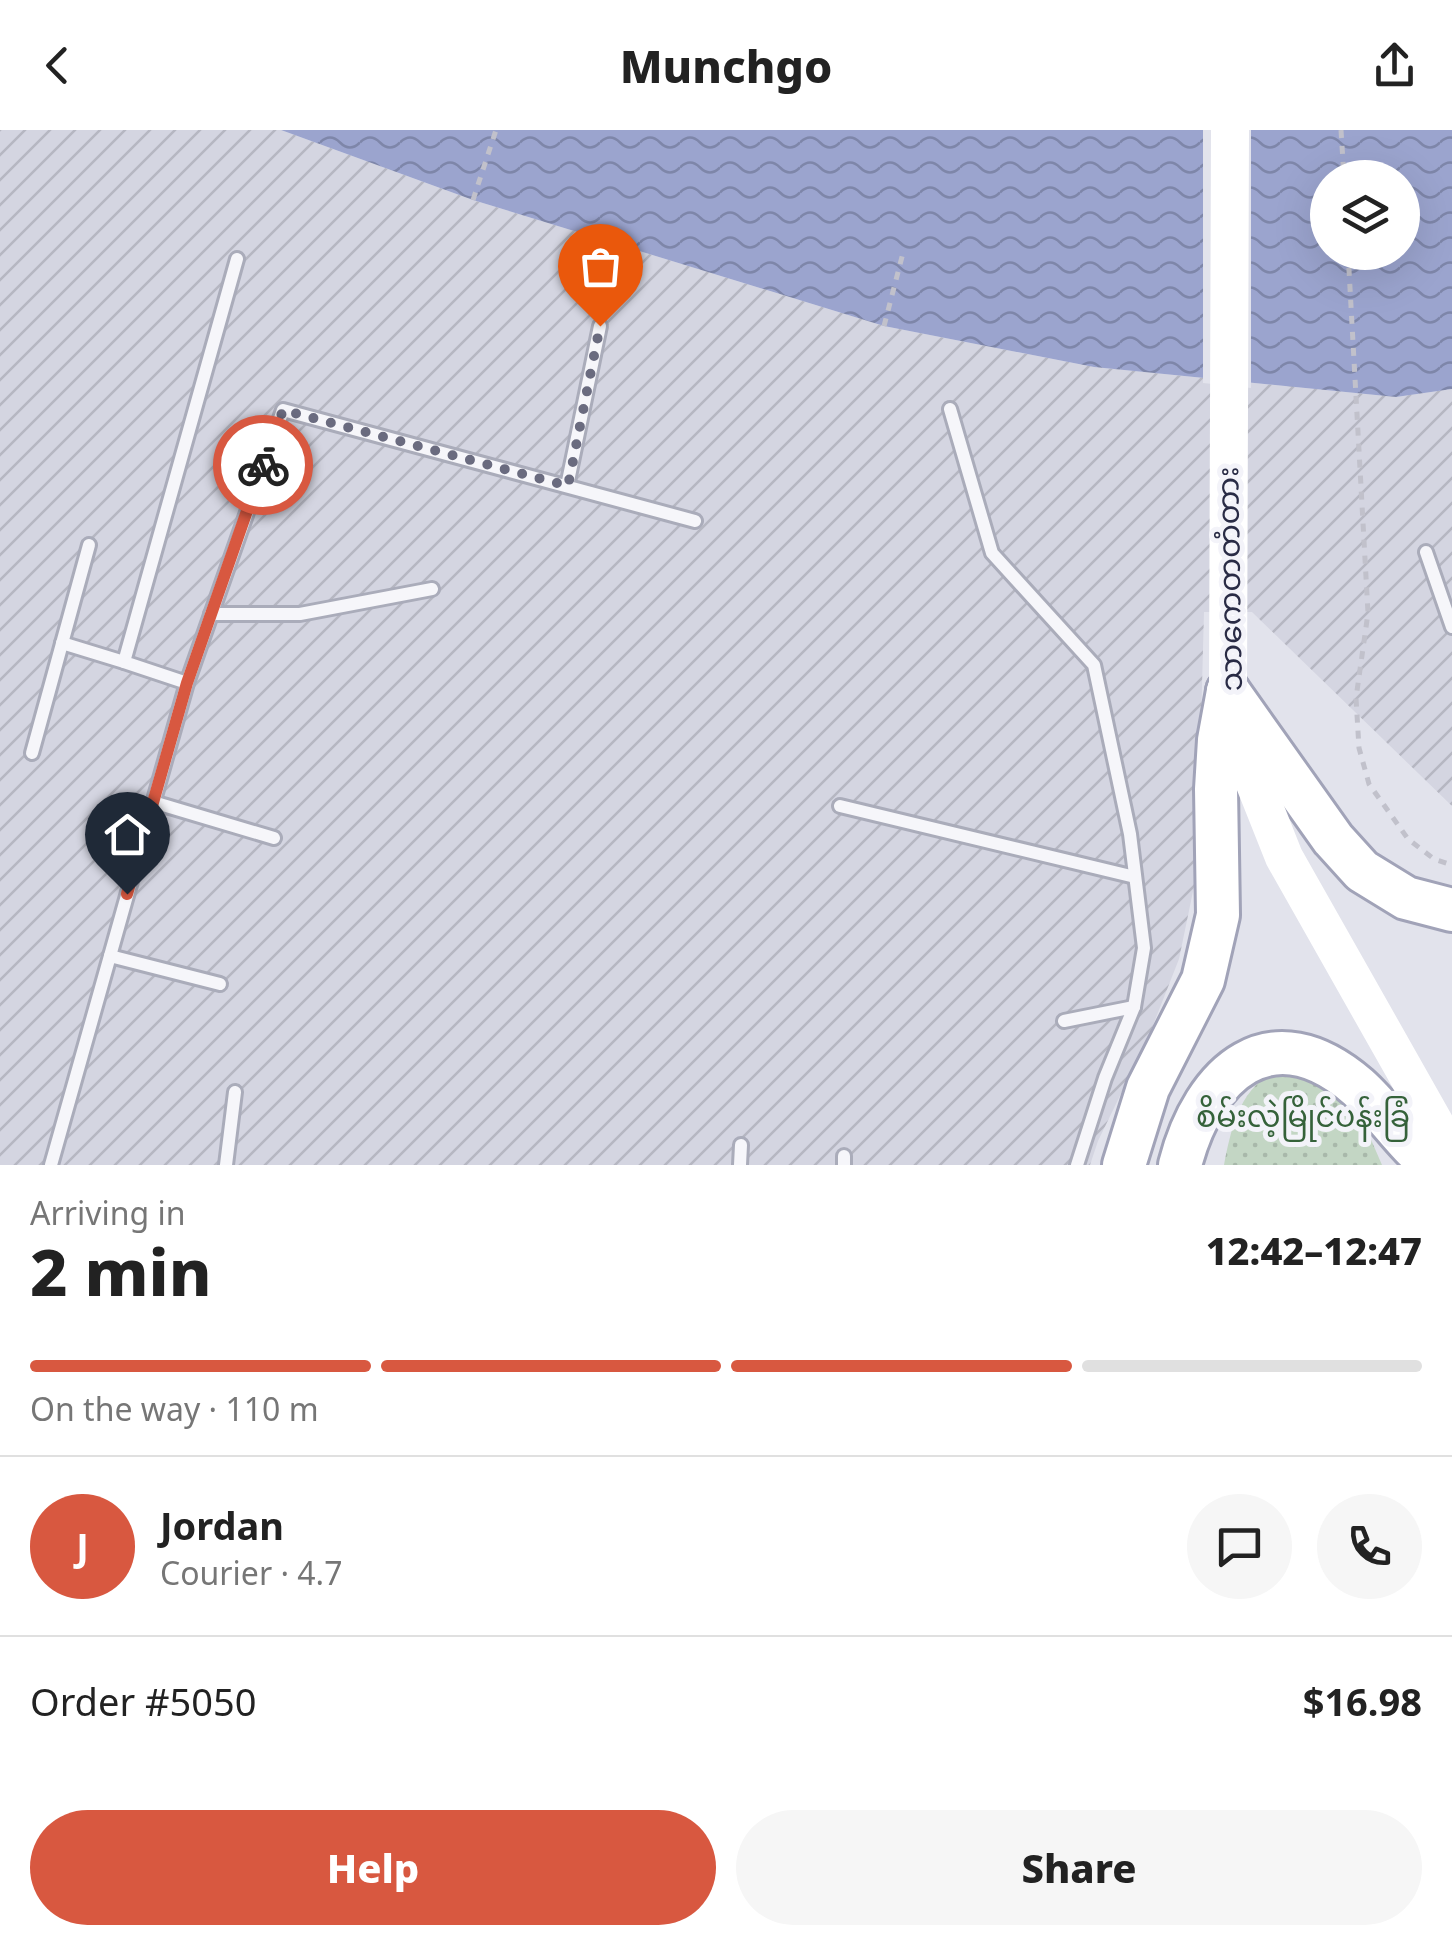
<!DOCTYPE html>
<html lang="en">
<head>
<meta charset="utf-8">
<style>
  body { margin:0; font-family:"Noto Sans","Noto Sans Myanmar",sans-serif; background:#f6f6f6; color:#222; height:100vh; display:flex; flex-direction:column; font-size:38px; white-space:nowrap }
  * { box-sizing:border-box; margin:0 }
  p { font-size:32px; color:#767676 }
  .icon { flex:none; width:55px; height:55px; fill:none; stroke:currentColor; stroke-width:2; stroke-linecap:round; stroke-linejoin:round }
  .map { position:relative; height:1035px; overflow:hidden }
  .sheet { display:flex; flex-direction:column; background:#fff; flex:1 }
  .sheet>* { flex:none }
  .buttons { position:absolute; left:1310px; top:30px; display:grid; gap:20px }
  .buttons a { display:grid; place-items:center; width:110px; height:110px; border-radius:50%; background:#fff; box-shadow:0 10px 40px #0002; font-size:50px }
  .pin { position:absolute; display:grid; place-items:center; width:85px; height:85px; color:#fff; margin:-102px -42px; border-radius:50% 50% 50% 0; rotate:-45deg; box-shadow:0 0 10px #0007 }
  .pin .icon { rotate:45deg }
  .courier { position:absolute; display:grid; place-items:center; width:100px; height:100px; margin:-50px; border:8px solid #d85840; border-radius:50%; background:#fff; color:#222; box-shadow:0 2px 12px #0007 }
  .head em { font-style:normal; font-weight:800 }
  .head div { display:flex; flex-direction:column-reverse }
  .head { display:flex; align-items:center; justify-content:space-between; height:170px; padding:0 30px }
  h1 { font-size:65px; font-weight:800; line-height:75px }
  .bar { display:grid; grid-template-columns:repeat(4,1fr); gap:15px 10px; align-content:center; height:120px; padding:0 30px }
  .bar i { height:12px; border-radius:8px; background:#e0e0e0 }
  .bar .selected { background:#d85840 }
  .bar p { grid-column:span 4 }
  .line { display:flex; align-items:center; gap:25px; padding:0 30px; border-top:2px solid #e0e0e0 }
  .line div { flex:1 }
  .round { display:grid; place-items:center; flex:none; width:105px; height:105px; border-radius:52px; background:#f6f6f6 }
  .action { display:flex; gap:20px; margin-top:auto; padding:20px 30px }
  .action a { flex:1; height:115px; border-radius:60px; background:#d85840; color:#fff; font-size:40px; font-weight:800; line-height:115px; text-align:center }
  .action a+a { background:#f6f6f6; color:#222 }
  header { display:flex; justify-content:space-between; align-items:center; height:130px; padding:0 30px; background:#fff; font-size:45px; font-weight:800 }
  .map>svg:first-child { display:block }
  .industrial { fill:url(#industrial-furrows) }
  .green { fill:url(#green-dots) }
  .water { fill:url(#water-waves); fill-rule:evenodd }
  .pier { fill:#e2e3ec }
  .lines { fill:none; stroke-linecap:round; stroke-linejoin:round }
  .lane-casing { stroke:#aaacba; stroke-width:18 }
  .primary-casing { stroke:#a1a3b8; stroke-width:48 }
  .path { stroke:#c1c1cb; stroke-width:5; stroke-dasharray:8 8; stroke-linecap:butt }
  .lane { stroke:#f6f6fa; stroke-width:12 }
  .secondary { stroke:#fff; stroke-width:38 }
  .primary { stroke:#fff; stroke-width:42 }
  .done { stroke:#6a6b7f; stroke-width:10; stroke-dasharray:0 18 }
  .route { stroke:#d85840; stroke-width:12 }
  .labels { text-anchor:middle; stroke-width:10; stroke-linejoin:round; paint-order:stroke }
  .street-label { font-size:30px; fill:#292b45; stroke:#f3f3f9 }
  .park-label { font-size:30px; fill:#35623a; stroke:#f3f3f9 }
</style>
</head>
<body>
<header><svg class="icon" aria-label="back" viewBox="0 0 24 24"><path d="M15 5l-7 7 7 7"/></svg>Munchgo<svg class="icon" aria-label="share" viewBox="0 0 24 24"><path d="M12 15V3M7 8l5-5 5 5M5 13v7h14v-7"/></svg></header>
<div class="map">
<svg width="1452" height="1035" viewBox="0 0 1452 1035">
  <defs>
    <pattern id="industrial-furrows" width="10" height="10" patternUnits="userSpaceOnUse" patternTransform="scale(2.5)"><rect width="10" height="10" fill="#d4d5e1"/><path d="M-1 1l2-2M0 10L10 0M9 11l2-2" fill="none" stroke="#b6b7c2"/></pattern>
    <pattern id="green-dots" width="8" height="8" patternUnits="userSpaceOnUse" patternTransform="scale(2.5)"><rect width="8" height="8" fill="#c3d6c4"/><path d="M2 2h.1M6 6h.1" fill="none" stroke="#a8b8aa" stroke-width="1.8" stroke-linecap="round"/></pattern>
    <pattern id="water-waves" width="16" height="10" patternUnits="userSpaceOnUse" patternTransform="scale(2.5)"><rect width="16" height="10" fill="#9ba4ce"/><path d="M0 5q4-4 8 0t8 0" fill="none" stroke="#7e86a9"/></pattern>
  </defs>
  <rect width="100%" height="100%" fill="#e2e3ec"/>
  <path class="industrial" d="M0,0H281L473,70L884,196L1094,237L1396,267L1452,259V676L1252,482H1204L1197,742L1179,829L1148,908L1098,1011L1090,1035H0Z"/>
  <path class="green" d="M1313,938L1353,968L1382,1035H1224C1231,1000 1240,953 1280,941C1290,938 1303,939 1313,938Z"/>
  <path class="water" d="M281,0H1452V259L1396,267L1094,237L884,196L473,70ZM1328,48H1402V122H1328Z"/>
  <path class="pier" d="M1203,0H1251V258L1203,253Z"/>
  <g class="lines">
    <g class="lane-casing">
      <g id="lane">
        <path d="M950,279L992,423L1094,535L1130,704L1144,818L1134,877L1105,948L1077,1035"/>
        <path d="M567,356L600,196"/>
        <path d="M1426,422L1452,497"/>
        <path d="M211,484H300L432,459"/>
        <path d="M62,513L124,532"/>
        <path d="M187,553L124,532L237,129"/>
        <path d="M32,623L89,415"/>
        <path d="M153,672L274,708"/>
        <path d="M840,676L1135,747"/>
        <path d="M110,826L220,854"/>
        <path d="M1064,891L1134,877"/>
        <path d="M51,1035L187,553L283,280L695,391"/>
        <path d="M226,1035L235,962"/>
        <path d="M740,1035L741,1015"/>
        <path d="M844,1035V1026"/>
      </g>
    </g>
    <g class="primary-casing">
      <g id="primary">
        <path d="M1228,561L1333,709L1362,741L1406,768L1452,780"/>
        <path d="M1124,1035L1148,958L1203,850L1218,785L1216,659L1219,610L1228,561"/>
        <path d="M1180,1035C1204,942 1271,882 1358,957C1385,981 1404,1013 1433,1035"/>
      </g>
    </g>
    <g class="path">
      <path d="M1341,0L1344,48"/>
      <path d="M473,70L496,0"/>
      <path d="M1348,122L1368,483L1356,568L1359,618L1369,654L1408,709L1434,729L1452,735"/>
      <path d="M884,196L904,119"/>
    </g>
    <use href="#lane" class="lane"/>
    <path class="secondary" d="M1230,0L1228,561L1253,649L1284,727L1452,1024"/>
    <use href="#primary" class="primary"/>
  </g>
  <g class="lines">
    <path class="done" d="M263,335L283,280L568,356L600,196"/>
    <path class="route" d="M127,764L187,553L263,335"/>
  </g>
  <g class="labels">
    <g class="street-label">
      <text transform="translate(1230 449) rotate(-91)" y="10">သာကေတတံတား</text>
    </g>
    <g class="park-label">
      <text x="1303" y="997">စိမ်းလဲ့မြိုင်ပန်းခြံ</text>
    </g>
  </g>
</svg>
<div class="buttons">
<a><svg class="icon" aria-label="layers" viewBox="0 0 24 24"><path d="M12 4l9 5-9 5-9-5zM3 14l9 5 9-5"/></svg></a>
</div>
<div class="pin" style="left:600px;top:196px;background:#ea580c"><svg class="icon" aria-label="bag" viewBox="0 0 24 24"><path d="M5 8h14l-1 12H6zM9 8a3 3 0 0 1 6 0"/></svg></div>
<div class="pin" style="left:127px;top:764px;background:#1f2937"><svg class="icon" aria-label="home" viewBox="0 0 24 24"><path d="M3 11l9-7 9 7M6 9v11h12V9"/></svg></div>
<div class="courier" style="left:263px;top:335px"><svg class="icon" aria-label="bike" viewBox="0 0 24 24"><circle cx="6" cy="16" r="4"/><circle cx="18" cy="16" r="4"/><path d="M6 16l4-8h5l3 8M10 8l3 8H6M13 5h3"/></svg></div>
</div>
<section class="sheet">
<div class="head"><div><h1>2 min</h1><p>Arriving in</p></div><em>12:42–12:47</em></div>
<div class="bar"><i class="selected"></i><i class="selected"></i><i class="selected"></i><i></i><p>On the way · 110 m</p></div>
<div class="line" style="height:180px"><b class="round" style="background:#d85840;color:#fff">J</b><div><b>Jordan</b><p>Courier · 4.7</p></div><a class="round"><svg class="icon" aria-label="chat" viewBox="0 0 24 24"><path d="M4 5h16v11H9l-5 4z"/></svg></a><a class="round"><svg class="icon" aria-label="phone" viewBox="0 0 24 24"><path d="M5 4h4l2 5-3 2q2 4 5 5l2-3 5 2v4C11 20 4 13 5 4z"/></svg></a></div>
<div class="line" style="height:130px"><div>Order #5050</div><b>$16.98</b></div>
<div class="action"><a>Help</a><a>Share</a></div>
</section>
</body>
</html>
